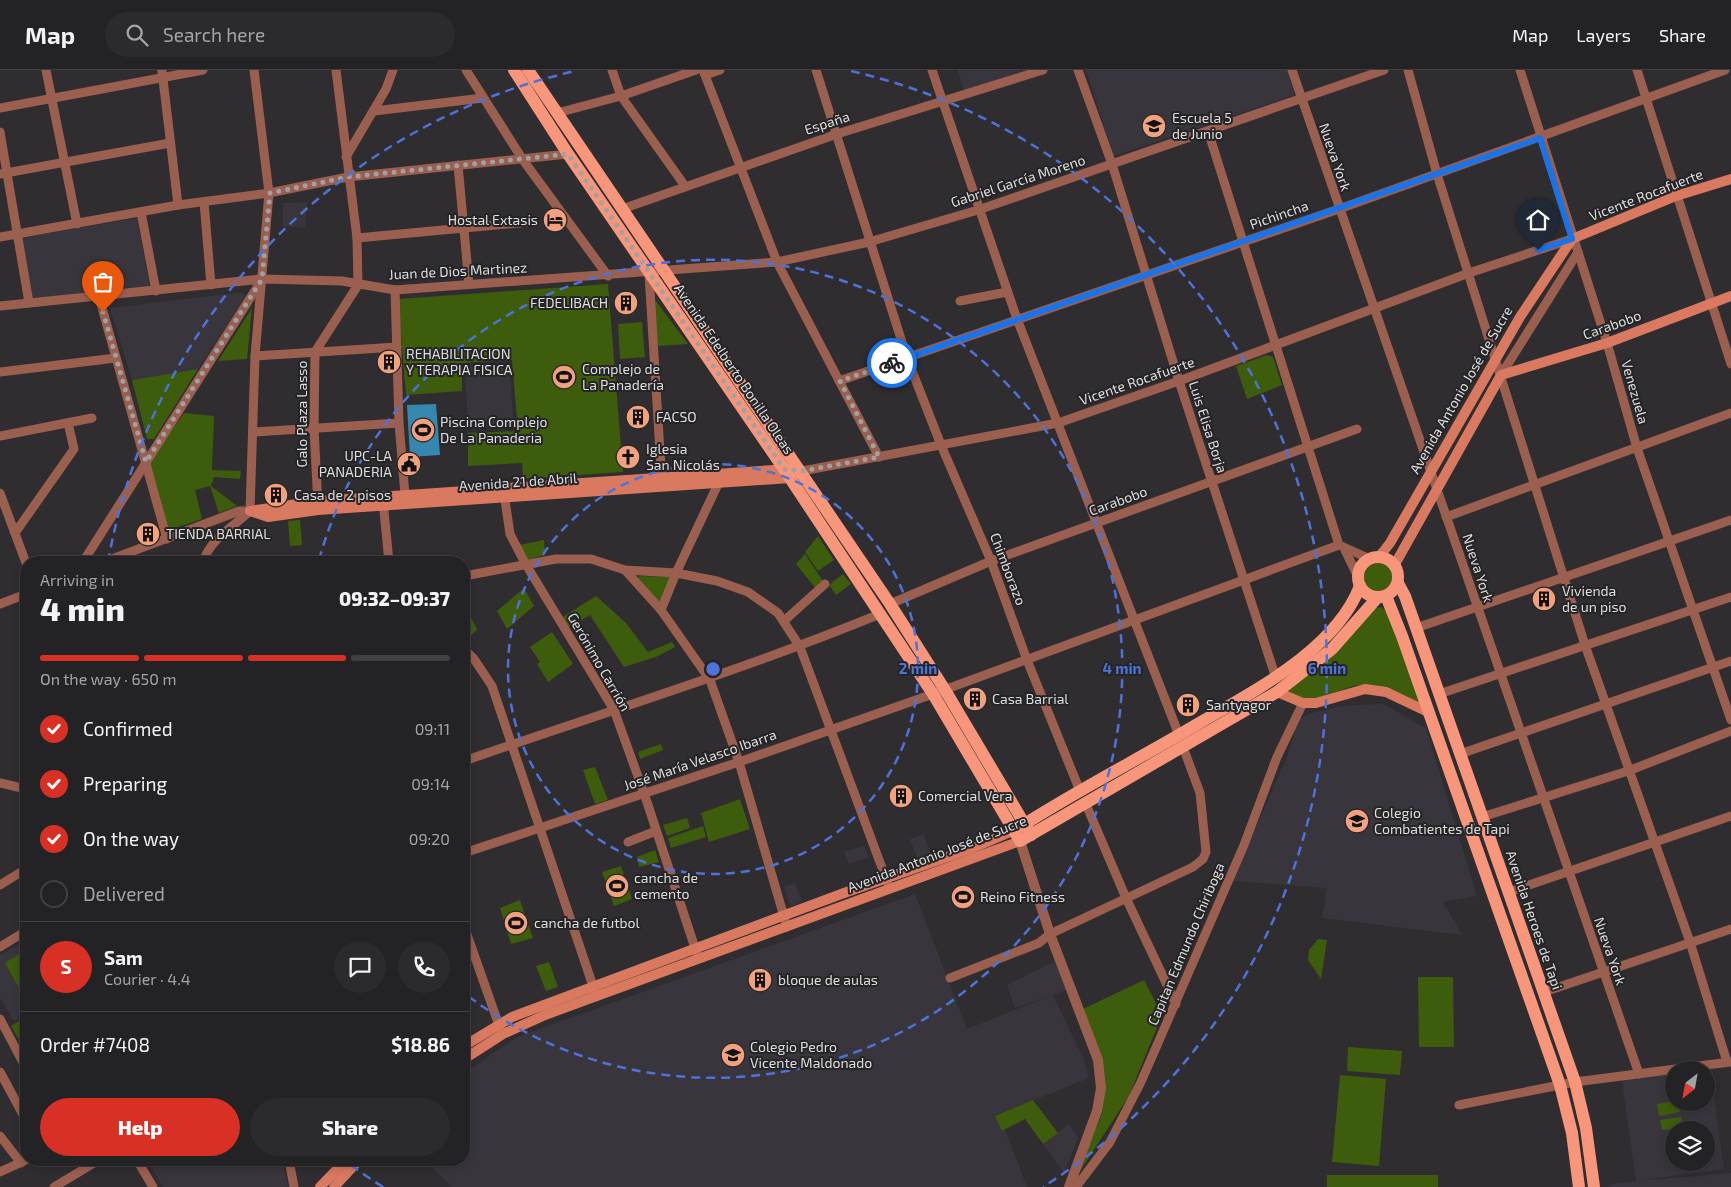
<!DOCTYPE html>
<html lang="en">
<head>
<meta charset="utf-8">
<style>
  body { margin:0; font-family:"Exo 2",sans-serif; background:#2b2a2c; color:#f1f3f6; height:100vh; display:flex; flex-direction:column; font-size:19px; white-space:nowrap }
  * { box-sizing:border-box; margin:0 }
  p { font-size:16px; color:#a3a4a6 }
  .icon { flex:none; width:28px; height:28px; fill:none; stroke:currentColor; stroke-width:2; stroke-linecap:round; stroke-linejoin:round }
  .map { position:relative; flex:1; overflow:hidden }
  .drawer { position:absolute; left:20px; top:486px; width:450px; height:610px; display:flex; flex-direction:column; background:#232224; border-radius:20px; box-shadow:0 2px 8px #0003,0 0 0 1px #403f41 }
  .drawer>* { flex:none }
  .needle { width:32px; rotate:211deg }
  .tools { position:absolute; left:1665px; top:991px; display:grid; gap:10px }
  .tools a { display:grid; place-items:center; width:50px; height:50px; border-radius:50%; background:#232224; box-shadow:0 2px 8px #0003,0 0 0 1px #403f41; font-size:25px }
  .pin { position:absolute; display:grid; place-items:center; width:42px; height:42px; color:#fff; margin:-51px -21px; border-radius:50% 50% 50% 0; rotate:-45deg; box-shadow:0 0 5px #0007 }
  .pin .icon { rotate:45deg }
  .courier { position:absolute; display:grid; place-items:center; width:50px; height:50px; margin:-25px; border:4px solid #1a73e8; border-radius:50%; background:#fff; color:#222; box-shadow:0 1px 6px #0007 }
  .head em { font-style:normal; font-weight:800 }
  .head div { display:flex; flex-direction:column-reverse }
  .head { display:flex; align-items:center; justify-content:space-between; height:85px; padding:0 20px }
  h1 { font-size:32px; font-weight:800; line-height:38px }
  .bar { display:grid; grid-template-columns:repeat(4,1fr); gap:8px 5px; align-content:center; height:60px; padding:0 20px }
  .bar i { height:6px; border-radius:4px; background:#403f41 }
  .bar .active { background:#d93025 }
  .bar p { grid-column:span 4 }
  .line { display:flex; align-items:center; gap:12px; padding:0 20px; border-top:1px solid #403f41 }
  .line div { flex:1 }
  .round { display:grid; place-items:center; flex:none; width:52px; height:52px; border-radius:26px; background:#2b2a2c }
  ol { padding:0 20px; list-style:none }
  li { display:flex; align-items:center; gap:15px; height:55px }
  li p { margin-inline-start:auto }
  li .icon { padding:5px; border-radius:50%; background:#d93025; color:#fff; stroke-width:4 }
  li:last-child { color:#a3a4a6 }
  li i { width:28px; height:28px; border:2px solid #403f41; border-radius:50% }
  .action { display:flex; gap:10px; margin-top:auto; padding:10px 20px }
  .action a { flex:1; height:58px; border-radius:30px; background:#d93025; color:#fff; font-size:20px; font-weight:800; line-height:58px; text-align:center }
  .action a+a { background:#2b2a2c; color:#f1f3f6 }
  header { display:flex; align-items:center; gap:30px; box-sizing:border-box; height:70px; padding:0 25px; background:#232224; border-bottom:1px solid #403f41 }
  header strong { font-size:24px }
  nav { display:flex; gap:28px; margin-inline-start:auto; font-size:18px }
  .search { width:350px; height:45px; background:#2b2a2c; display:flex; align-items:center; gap:12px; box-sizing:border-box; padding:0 18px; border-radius:28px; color:#a3a4a6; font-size:19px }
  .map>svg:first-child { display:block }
  .built { fill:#39353d; fill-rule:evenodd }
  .green { fill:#3d5c0c }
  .water { fill:#3587ae }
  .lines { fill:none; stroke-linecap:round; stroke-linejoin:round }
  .minor { stroke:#9b5f50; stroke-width:9 }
  .tertiary { stroke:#9b5f50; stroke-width:10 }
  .secondary { stroke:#d87960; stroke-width:10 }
  .primary { stroke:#f8967c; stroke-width:12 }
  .done { stroke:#a1a0a2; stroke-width:5; stroke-dasharray:0 9 }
  .route { stroke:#1a73e8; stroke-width:6 }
  .ring { fill:none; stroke:#4d72da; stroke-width:2.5; stroke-dasharray:9 6 }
  .labels { text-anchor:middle; stroke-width:4; stroke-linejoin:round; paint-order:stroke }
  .poi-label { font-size:14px; fill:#dededf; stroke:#252426; text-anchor:start }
  .street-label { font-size:14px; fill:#dededf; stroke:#252426 }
  .centre { fill:#4d72da; stroke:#252426; stroke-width:2.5 }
  .ring-label { font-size:15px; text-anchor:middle; font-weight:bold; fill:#4d72da; stroke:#252426; stroke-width:4; stroke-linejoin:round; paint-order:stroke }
</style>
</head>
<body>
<header>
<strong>Map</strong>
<div class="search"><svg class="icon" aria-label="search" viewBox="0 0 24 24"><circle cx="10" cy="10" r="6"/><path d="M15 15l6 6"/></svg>Search here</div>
<nav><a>Map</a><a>Layers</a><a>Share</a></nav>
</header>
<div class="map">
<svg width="1731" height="1117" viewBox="0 0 1731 1117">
  <rect width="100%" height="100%" fill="#2f2d30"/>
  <g class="built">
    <path d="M957,0H1024L964,20Z"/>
    <path d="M1086,0H1287L1295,25L1114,86Z"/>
    <path d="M307,132L305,158L283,156V133Z"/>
    <path d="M137,148L150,218L32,230L22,168Z"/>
    <path d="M242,222L246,226L198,299L132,310L110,238Z"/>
    <path d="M509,293L514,357L468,358L465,296Z"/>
    <path d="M1383,634L1426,658L1477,826L1443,832L1462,865L1322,848L1327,818L1232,811L1285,692L1299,650L1308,644L1341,636Z"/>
    <path d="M923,764L931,784L918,790L910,769Z"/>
    <path d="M864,776L869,787L849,794L844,782Z"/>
    <path d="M795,813L802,832L790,836L784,816Z"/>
    <path d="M915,824L967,959L1050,926L1015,938L1007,915L1055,891L1066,920L1053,925L1084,990L1089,1008L999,1044L1027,1117H452L425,1090H464V1003L517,967Z"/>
    <path d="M26,870V943L14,951L0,928V885Z"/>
    <path d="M1710,999L1724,1099L1637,1111L1731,1103V1117H1607L1612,1114L1636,1111L1622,1010L1674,1003V1032H1706V1000H1700ZM1674,1060H1706V1092H1674Z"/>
    <path d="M1069,1054L1078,1068L1064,1103L1043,1074Z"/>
    <path d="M147,1090H282L288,1117H163Z"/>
  </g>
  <g class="green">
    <path d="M608,214L623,402L523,409L522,393L468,396V363L518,361L512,290L462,293V321L406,325L398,229Z"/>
    <path d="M656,231L688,274L657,276L653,232Z"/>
    <path d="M252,238L247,289L218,291Z"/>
    <path d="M642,252L645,287L620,289L618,254Z"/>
    <path d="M1267,285L1273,287L1282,315L1247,329L1236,296Z"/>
    <path d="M198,299L154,369H147L132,310Z"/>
    <path d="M184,343L214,346L212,400L241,401L240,409L214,407L211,416L237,436L219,443L210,416L195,420L202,449L169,460L149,392Z"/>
    <path d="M300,450L302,475L290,476L288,451Z"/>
    <path d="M818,466L834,490L818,501L805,482Z"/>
    <path d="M544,470L545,485L527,490L519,475Z"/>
    <path d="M805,484L825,514L817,520L796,494Z"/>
    <circle cx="1378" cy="507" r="14"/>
    <path d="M843,504L851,514L836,525L829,515Z"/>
    <path d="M639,506L669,507L670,510L660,533L638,508Z"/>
    <path d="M524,518L534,536L507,559L497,541Z"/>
    <path d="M596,526L626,553L648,582L672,572L675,577L656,587L624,597L590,545L567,558L561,548Z"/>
    <path d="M1381,537L1389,543L1421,634C1404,624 1384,614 1363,615C1345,615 1324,631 1308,629C1300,629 1292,625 1286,622L1376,538Z"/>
    <path d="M467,540L477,559L464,573V544Z"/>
    <path d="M552,562L573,594L548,612L537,594L540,592L530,577Z"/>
    <path d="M661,674L663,680L640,689L638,682Z"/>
    <path d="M595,697L608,730L595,734L583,700Z"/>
    <path d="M740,729L750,759L709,772L701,743Z"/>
    <path d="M687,748L690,758L667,766L663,755Z"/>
    <path d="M703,756L706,767L671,778L668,768Z"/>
    <path d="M655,780L659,792L639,797L637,787Z"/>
    <path d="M621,796L632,829L614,836L602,802Z"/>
    <path d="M520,830L533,868L511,874L500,838Z"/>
    <path d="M1318,869L1327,870L1321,909L1308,890L1309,880Z"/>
    <path d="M21,883L26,892V923L23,925L5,893Z"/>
    <path d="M549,892L558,917L546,921L536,896Z"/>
    <path d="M1418,907H1453L1454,977H1419Z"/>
    <path d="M1144,910L1162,945L1129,1026L1076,1107L1102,1044L1104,1018L1083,939Z"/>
    <path d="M26,947V982L11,956Z"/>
    <path d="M1348,977L1402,981L1400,1005L1347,1001Z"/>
    <path d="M1340,1005L1386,1009L1379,1096L1332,1092Z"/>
    <path d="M1033,1030L1058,1063L1043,1074L1025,1049L1002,1061L995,1046Z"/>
    <path d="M1674,1031L1679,1033L1680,1042L1659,1046L1657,1034Z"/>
    <path d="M1681,1047L1683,1058L1662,1060L1660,1050Z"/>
    <rect x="1327" y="1105" width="111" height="12"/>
  </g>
  <path class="water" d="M436,334L440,385L410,387L407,335Z"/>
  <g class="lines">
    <g class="minor">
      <path d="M46,0L77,154"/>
      <path d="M466,0L523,90L608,206"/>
      <path d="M612,0L621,26L685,116"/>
      <path d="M703,0L777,192L879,387"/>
      <path d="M816,0L907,288L941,375L991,491L1027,590L1080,721"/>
      <path d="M932,0L1017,249L1179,665"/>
      <path d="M1078,0L1112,94L1179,311L1276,608"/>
      <path d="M1292,0L1639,1004"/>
      <path d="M1408,0L1437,104L1585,575L1690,872L1727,992"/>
      <path d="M1520,0L1607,273L1637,378L1731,650"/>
      <path d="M1637,0L1731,294"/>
      <path d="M162,1L178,135"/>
      <path d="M705,5L720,0"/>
      <path d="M0,38L203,0"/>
      <path d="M374,41L483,28"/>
      <path d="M557,43L621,26L696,0"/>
      <path d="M1208,61L1339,475L1370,489"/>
      <path d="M0,62L29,233"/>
      <path d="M346,87L386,19L393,0"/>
      <path d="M458,95L469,214"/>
      <path d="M0,104L170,73"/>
      <path d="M204,132L211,215"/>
      <path d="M622,139L837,64L1043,0"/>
      <path d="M141,142L156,221"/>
      <path d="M0,167L178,135L269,123L348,107L568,84"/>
      <path d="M357,168L530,152"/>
      <path d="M649,204L662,414"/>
      <path d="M395,220L399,353L405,425"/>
      <path d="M99,227L167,469"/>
      <path d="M960,231L1007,222"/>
      <path d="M0,236L262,209L342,211L395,220L777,192L869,172L978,140L1384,0"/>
      <path d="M255,286L397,277"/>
      <path d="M0,302L116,288"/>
      <path d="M1501,305L1578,182"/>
      <path d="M839,311L1339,139L1725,0"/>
      <path d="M253,362L399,353"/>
      <path d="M0,366L92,348"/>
      <path d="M802,401L1058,353L1179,311L1469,203L1572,169"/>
      <path d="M0,423L26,493"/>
      <path d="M504,423L510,464L525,493L614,640L644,723L697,884"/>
      <path d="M383,431L389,492"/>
      <path d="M318,436L314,358L315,282L358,215L357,168L336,0"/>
      <path d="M250,441L255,286L269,123L254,0"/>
      <path d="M1446,447L1731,343"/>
      <path d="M15,463L74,379L68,353"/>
      <path d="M1345,480L1358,507"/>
      <path d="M83,492L261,211"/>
      <path d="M104,492L239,441H250"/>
      <path d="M203,492C211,468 232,458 250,441"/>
      <path d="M625,500L661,540L710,610L739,692L787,857"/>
      <path d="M464,506L556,489H591L625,500L676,503L717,511L748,522L778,543L800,577L888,814"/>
      <path d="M0,534L26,524"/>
      <path d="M890,534L991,491L1357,359"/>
      <path d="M661,540L676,503L719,412V408"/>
      <path d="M784,551L825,514"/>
      <path d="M1416,558L1731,450"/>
      <path d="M464,579L474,589L492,616L595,922"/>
      <path d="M1439,624L1731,527"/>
      <path d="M1460,684L1731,591"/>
      <path d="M464,691C603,643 743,600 880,544"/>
      <path d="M0,713L26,719"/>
      <path d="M1085,732L1126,828L1176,934"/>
      <path d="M1482,747L1628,701L1731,661"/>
      <path d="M628,772L656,761"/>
      <path d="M464,783L739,692L933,624L1339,475"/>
      <path d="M0,815L26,799"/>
      <path d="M1509,822L1731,746"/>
      <path d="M464,856L501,961"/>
      <path d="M0,877L26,861"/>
      <path d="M950,908L1039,873L1050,864L1193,797L1203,789L1206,782L1200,723L1183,677"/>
      <path d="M1544,922L1731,859"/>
      <path d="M0,949L26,998"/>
      <path d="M0,1002L26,1050"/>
      <path d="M1459,1035L1575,1012L1730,992"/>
      <path d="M0,1066L21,1093"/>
      <path d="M137,1090L153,1117"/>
      <path d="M289,1090L294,1117"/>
      <path d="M0,1102L26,1090"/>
      <path d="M54,1117L99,1090"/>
      <path d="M1076,1117L1110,1072L1141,1012L1244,775L1277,687L1303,633"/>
    </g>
    <path class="tertiary" d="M1020,771L1050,864L1098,990L1101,1018L1097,1041L1069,1117"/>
    <g class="secondary">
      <path d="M250,441L268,447L318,440L790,408L794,405"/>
      <path d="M250,441L318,431L789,399"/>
      <path d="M1379,487L1390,473L1520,247L1572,169L1676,126L1731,109"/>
      <path d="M1394,496L1501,305L1607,273L1731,226"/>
      <path d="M1277,622L1303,633H1316L1365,619L1386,622L1428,642"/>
      <path d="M464,976L512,947L844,823L973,778L1015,760"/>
      <path d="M464,989L503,964L545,945L1020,771"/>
      <path d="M320,1117L346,1090"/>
      <path d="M334,1117L359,1090"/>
    </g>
    <g class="primary">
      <path d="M514,0L568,84L784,399L933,624L1020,771L1277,622L1332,579L1377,528"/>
      <path d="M528,0L890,534L945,620L1031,765"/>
      <circle cx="1378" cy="507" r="20"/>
      <path d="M1398,513L1405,526L1575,1012L1586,1058L1594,1117"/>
      <path d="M1386,526L1402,566L1560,1015L1572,1063L1579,1117"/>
      <path d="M1020,757C1079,719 1141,688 1201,652C1256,620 1336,579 1360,516"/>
    </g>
  </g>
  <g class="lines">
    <path class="done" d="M103,242L146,392L262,209L270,123L348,107L568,84L784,399L802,401L879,387L840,311L892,293"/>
    <path class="route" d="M892,293L1540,68L1572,169L1538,180"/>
  </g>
  <g class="ring">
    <circle cx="713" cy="599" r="205"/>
    <path d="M319 490A409 409 0 1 1 464 923"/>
    <path d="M383 1117A614 614 0 0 1 348 1093M108 492A614 614 0 0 1 575 1M851 1A614 614 0 0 1 1043 1117"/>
  </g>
  <defs>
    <g id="school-disc" transform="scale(1.25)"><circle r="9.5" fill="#f1a17d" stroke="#252426"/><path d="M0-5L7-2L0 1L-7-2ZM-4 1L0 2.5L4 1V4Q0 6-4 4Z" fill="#111"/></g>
    <g id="hotel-disc" transform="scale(1.25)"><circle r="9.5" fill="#f1a17d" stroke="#252426"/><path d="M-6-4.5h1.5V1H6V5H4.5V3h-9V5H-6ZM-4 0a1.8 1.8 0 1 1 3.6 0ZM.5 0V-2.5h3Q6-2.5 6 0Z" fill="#111"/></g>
    <g id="building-disc" transform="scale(1.25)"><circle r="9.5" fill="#f1a17d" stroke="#252426"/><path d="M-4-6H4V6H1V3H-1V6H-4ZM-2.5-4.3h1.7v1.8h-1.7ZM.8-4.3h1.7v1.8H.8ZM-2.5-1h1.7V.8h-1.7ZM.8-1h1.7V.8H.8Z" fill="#111"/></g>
    <g id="stadium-disc" transform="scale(1.25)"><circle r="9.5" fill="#f1a17d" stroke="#252426"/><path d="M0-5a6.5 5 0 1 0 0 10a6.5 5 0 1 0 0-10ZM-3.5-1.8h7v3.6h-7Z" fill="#111"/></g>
    <g id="church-disc" transform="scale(1.25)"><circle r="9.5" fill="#f1a17d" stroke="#252426"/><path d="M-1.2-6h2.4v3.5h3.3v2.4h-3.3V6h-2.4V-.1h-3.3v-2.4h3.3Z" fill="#111"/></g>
    <g id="civic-disc" transform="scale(1.25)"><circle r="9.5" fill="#f1a17d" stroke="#252426"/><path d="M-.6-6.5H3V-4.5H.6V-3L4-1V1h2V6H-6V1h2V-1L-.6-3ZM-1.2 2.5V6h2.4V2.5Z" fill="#111"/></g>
    <g id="university-disc" transform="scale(1.25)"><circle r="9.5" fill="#f1a17d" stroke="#252426"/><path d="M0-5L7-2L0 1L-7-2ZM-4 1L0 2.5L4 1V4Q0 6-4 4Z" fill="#111"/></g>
  </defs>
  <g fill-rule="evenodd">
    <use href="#school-disc" x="1154" y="56"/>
    <use href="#hotel-disc" x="555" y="150"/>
    <use href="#building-disc" x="626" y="233"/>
    <use href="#building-disc" x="389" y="292"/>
    <use href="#stadium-disc" x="564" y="307"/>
    <use href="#building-disc" x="638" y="347"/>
    <use href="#stadium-disc" x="423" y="360"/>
    <use href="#church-disc" x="628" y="387"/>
    <use href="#civic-disc" x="409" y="394"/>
    <use href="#building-disc" x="276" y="425"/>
    <use href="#building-disc" x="148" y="464"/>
    <use href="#building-disc" x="1544" y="529"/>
    <use href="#building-disc" x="975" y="629"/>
    <use href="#building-disc" x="1188" y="635"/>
    <use href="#building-disc" x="901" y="726"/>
    <use href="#university-disc" x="1357" y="751"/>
    <use href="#stadium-disc" x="617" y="816"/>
    <use href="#stadium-disc" x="963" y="827"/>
    <use href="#stadium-disc" x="516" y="853"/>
    <use href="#building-disc" x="760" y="910"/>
    <use href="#university-disc" x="733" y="985"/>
  </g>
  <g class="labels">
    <g class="poi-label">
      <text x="1172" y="53">Escuela 5<tspan x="1172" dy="16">de Junio</tspan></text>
      <text x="538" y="155" text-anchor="end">Hostal Extasis</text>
      <text x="608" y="238" text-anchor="end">FEDELIBACH</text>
      <text x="406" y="289">REHABILITACION<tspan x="406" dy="16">Y TERAPIA FISICA</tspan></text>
      <text x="582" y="304">Complejo de<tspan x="582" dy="16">La Panadería</tspan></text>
      <text x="656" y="352">FACSO</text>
      <text x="440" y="357">Piscina Complejo<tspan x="440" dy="16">De La Panaderia</tspan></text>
      <text x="646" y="384">Iglesia<tspan x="646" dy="16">San Nicolás</tspan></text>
      <text x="392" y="391" text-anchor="end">UPC-LA<tspan x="392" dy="16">PANADERIA</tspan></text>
      <text x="294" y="430">Casa de 2 pisos</text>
      <text x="166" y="469">TIENDA BARRIAL</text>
      <text x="1562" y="526">Vivienda<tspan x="1562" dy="16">de un piso</tspan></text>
      <text x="992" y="634">Casa Barrial</text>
      <text x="1206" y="640">Santyagor</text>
      <text x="918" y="731">Comercial Vera</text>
      <text x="1374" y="748">Colegio<tspan x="1374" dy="16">Combatientes de Tapi</tspan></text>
      <text x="634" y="813">cancha de<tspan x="634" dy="16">cemento</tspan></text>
      <text x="980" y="832">Reino Fitness</text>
      <text x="534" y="858">cancha de futbol</text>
      <text x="778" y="915">bloque de aulas</text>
      <text x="750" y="982">Colegio Pedro<tspan x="750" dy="16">Vicente Maldonado</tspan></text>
    </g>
    <g class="street-label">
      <text transform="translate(827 53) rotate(-18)" y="5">España</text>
      <text transform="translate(1335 87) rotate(71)" y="5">Nueva York</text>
      <text transform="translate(1018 111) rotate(-18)" y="5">Gabriel García Moreno</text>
      <text transform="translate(1646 125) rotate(-21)" y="5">Vicente Rocafuerte</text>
      <text transform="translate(1279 145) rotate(-19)" y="5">Pichincha</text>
      <text transform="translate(458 201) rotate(-3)" y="5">Juan de Dios Martinez</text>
      <text transform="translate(1612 255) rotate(-20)" y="5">Carabobo</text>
      <text transform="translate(734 299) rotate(56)" y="5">Avenida Edelberto Bonilla Oleas</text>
      <text transform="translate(1137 311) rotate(-19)" y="5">Vicente Rocafuerte</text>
      <text transform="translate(1461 320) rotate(-60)" y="5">Avenida Antonio José de Sucre</text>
      <text transform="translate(1635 322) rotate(74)" y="5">Venezuela</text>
      <text transform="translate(302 344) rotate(-90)" y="5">Galo Plaza Lasso</text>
      <text transform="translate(1208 357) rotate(72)" y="5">Luis Elisa Borja</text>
      <text transform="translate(518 412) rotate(-4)" y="5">Avenida 21 de Abril</text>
      <text transform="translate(1118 431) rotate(-20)" y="5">Carabobo</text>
      <text transform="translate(1478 498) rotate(72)" y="5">Nueva York</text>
      <text transform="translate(1008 499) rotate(69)" y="5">Chimborazo</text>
      <text transform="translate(599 592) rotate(60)" y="5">Gerónimo Carrión</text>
      <text transform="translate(700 690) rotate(-19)" y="5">José María Velasco Ibarra</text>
      <text transform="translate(937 784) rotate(-21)" y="5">Avenida Antonio José de Sucre</text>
      <text transform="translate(1534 850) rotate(71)" y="5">Avenida Heroes de Tapi</text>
      <text transform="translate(1186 874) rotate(-67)" y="5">Capitan Edmundo Chiriboga</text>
      <text transform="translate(1610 881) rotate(71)" y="5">Nueva York</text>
    </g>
  </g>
  <circle cx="713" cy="599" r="8" class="centre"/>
  <g class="ring-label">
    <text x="918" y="604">2 min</text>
    <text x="1122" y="604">4 min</text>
    <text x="1327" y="604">6 min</text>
  </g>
</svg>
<div class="tools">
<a><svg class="needle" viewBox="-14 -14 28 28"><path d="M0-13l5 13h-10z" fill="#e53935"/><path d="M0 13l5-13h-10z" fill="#a3a4a6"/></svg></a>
<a><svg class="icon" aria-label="layers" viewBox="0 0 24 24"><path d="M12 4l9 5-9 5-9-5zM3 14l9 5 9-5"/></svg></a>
</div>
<div class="pin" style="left:103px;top:242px;background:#ea580c"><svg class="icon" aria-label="bag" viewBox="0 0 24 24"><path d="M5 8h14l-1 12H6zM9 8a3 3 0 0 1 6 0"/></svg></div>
<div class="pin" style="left:1538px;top:180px;background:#1f2937"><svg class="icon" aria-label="home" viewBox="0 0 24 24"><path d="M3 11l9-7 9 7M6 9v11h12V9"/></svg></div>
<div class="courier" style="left:892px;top:293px"><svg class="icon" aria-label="bike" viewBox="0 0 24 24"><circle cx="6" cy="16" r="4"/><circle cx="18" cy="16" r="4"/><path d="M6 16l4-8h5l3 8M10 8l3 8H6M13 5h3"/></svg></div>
<section class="drawer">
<div class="head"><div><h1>4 min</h1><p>Arriving in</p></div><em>09:32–09:37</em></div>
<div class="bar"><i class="active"></i><i class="active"></i><i class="active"></i><i></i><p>On the way · 650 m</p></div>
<ol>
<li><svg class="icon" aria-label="check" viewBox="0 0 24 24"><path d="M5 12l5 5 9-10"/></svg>Confirmed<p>09:11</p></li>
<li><svg class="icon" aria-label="check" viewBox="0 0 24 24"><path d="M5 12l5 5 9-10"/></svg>Preparing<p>09:14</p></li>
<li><svg class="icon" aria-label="check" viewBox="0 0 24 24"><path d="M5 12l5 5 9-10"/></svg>On the way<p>09:20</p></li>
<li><i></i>Delivered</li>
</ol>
<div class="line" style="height:90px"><b class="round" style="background:#d93025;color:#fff">S</b><div><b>Sam</b><p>Courier · 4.4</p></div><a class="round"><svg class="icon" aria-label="chat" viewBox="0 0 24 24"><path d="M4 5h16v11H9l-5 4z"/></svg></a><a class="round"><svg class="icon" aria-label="phone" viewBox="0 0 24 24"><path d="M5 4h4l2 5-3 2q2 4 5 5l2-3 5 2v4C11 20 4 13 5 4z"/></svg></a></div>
<div class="line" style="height:65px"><div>Order #7408</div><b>$18.86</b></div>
<div class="action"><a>Help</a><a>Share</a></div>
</section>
</div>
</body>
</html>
